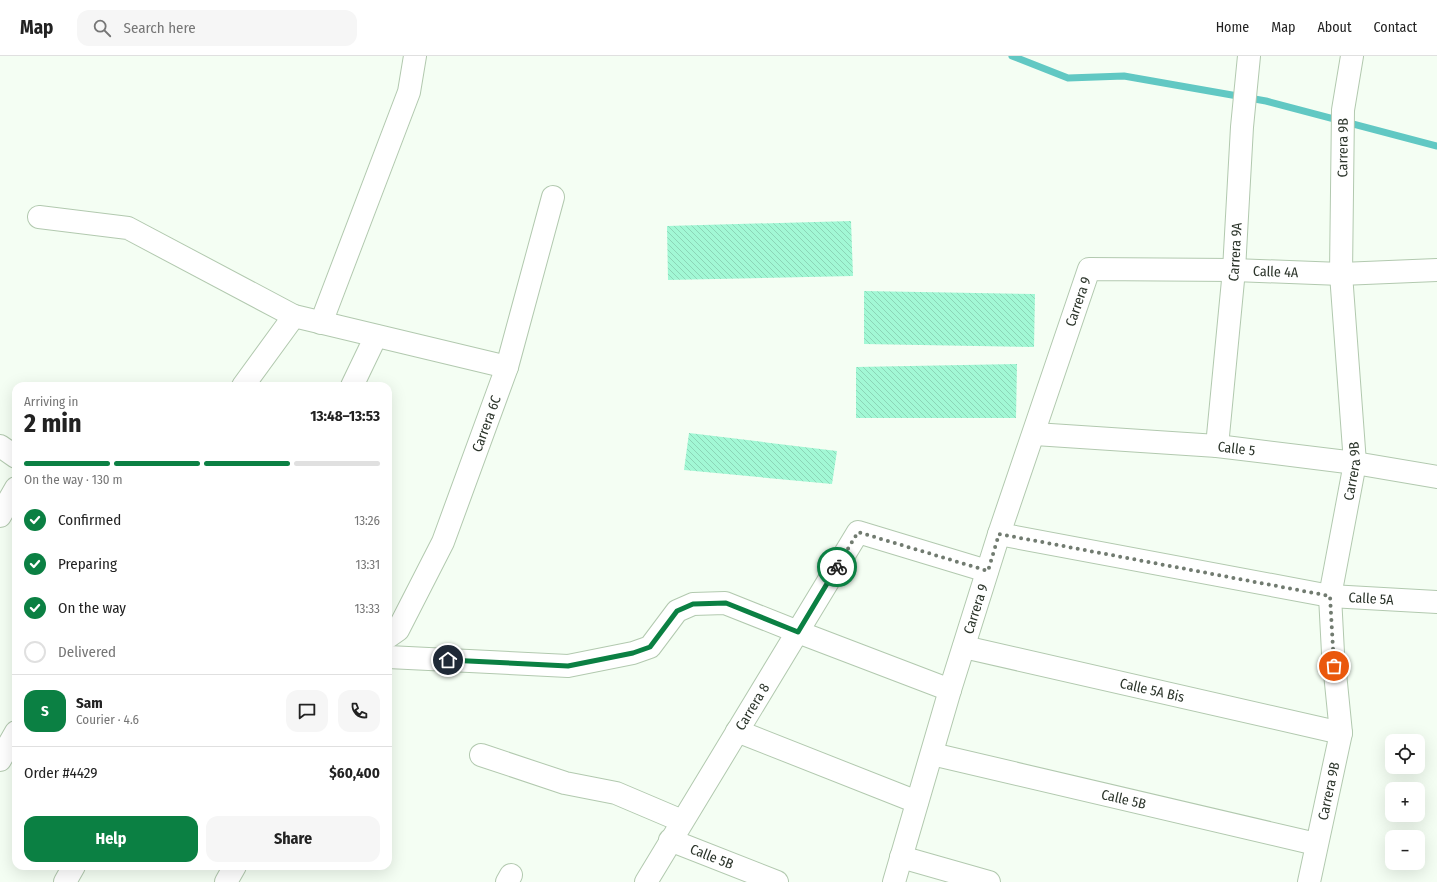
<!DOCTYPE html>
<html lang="en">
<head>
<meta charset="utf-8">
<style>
  body { margin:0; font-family:"Fira Sans Condensed",sans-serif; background:#f6f6f6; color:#222; height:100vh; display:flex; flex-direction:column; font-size:15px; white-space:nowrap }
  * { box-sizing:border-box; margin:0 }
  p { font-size:13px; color:#767676 }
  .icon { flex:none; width:22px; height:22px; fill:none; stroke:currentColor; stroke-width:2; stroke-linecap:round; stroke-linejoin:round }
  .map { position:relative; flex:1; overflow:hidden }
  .sheet { position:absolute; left:12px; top:326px; width:380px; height:488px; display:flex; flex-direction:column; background:#fff; border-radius:12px; box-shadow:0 4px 16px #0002 }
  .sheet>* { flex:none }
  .buttons { position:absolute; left:1385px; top:678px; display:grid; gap:8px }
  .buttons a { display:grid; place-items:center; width:40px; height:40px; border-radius:8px; background:#fff; box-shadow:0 4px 16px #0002; font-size:20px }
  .pin { position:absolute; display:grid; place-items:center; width:34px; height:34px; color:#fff; margin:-17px; border:2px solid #fff; border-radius:50%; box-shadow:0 1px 4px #0007 }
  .courier { position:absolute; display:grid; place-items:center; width:40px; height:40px; margin:-20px; border:3px solid #0b8043; border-radius:50%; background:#fff; color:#222; box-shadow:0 1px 5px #0007 }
  .summary em { font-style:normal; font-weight:700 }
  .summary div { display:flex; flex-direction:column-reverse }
  .summary { display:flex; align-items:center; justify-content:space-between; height:68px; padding:0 12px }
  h1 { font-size:26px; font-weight:700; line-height:30px }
  .bar { display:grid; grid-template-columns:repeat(4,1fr); gap:6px 4px; align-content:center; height:48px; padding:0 12px }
  .bar i { height:5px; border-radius:3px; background:#e0e0e0 }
  .bar .on { background:#0b8043 }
  .bar p { grid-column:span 4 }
  .line { display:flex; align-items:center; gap:10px; padding:0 12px; border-top:1px solid #e0e0e0 }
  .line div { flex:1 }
  .round { display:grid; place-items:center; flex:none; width:42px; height:42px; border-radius:12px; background:#f6f6f6 }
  ol { padding:0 12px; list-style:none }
  li { display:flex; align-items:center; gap:12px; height:44px }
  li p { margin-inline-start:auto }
  li .icon { padding:4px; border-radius:50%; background:#0b8043; color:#fff; stroke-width:4 }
  li:last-child { color:#767676 }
  li i { width:22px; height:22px; border:2px solid #e0e0e0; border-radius:50% }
  .action { display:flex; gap:8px; margin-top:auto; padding:8px 12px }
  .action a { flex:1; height:46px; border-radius:12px; background:#0b8043; color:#fff; font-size:16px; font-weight:700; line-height:46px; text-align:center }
  .action a+a { background:#f6f6f6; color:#222 }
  header { display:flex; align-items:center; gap:24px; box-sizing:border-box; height:56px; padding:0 20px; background:#fff; border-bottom:1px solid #e0e0e0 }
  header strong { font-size:19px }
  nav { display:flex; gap:22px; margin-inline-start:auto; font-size:14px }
  .search { width:280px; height:36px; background:#f6f6f6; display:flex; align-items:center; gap:10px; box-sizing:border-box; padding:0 14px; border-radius:12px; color:#767676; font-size:15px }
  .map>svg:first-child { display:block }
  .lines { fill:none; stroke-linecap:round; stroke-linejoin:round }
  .stream { stroke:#61c8c3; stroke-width:7 }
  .building { fill:url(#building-back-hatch) }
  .minor-casing { stroke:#b2c9af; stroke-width:24 }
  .minor { stroke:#fff; stroke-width:22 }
  .done { stroke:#717b70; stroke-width:4; stroke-dasharray:0 7.2 }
  .route { stroke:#0b8043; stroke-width:5 }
  .labels { text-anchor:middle; stroke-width:3.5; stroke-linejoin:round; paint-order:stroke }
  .street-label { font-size:14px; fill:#2b342a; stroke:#fff }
</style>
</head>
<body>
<header>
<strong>Map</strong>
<div class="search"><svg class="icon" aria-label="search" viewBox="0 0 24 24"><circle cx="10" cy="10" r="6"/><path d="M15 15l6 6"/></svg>Search here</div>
<nav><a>Home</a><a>Map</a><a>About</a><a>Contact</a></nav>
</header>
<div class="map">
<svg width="1437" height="826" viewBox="0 0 1437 826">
  <defs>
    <pattern id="building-back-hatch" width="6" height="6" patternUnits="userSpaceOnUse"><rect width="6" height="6" fill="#a2f8d5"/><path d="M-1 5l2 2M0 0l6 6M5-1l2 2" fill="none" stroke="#8cd5b7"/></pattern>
  </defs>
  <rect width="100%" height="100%" fill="#f4fef3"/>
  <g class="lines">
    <path class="stream" d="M1012,0L1068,22L1124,20L1266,45L1437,90"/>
  </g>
  <g class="building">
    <path d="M851,165L853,220L668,224L667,170Z"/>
    <path d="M864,235L1035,238L1034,291L864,288Z"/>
    <path d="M1017,308L1016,362H856V311Z"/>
    <path d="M689,377L837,395L832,428L684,414Z"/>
  </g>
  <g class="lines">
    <g class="minor-casing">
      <g id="minor">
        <path d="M39,161L128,172L294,260L507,311"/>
        <path d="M321,267L409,36L415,0"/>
        <path d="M243,330L294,260"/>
        <path d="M352,330L376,280"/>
        <path id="s1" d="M1035,378L1217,390L1355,407L1437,421"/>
        <path d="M0,390L16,401"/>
        <path id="s2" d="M1217,390L1234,214L1242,71L1249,0"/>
        <path d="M0,460L16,432"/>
        <path id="s3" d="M999,478L1330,540L1437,546"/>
        <path id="s4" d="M388,581L398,574L443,486L507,311L553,141"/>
        <path id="s5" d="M964,591L1341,677"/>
        <path d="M388,601L568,610L633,597L650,591L677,555L693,548L725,547L798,576L950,634"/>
        <path d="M737,675L917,746"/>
        <path id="s6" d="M932,698L1316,788"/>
        <path d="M481,699L565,727L616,737L682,765"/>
        <path d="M0,704L16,676"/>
        <path id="s7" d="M670,784L777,826"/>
        <path d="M901,801L989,826"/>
        <path d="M65,826L74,810"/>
        <path d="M226,826L235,810"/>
        <path d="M507,826L511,819"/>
        <path id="s8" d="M646,826L858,476L987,515"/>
        <path id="s9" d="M894,826L950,634L999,478L1089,213L1234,214L1341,218L1437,214"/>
        <path id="s10" d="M1309,826L1341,677L1333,597L1330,540L1355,407L1341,218L1343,54L1352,0"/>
      </g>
    </g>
    <use href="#minor" class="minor"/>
  </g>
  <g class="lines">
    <path class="done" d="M837,511L858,476L988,515L999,478L1330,540L1334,610"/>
    <path class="route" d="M448,604L568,610L633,597L650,591L677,555L693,548L726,547L798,576L837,511"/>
  </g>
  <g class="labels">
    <g class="street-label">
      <text dy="5" stroke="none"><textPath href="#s10" startOffset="741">Carrera 9B</textPath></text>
      <text dy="5" stroke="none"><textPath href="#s2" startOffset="195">Carrera 9A</textPath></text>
      <text dy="5" stroke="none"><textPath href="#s9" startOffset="830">Calle 4A</textPath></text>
      <text dy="5" stroke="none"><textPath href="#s9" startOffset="609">Carrera 9</textPath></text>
      <text dy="5" stroke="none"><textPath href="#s4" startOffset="237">Carrera 6C</textPath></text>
      <text dy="5" stroke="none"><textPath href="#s1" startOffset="202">Calle 5</textPath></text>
      <text dy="5" stroke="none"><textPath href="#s10" startOffset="417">Carrera 9B</textPath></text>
      <text dy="5" stroke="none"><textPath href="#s3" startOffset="378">Calle 5A</textPath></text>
      <text dy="5" stroke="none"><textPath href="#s9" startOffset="285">Carrera 9</textPath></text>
      <text dy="5" stroke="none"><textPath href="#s5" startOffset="193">Calle 5A Bis</textPath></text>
      <text dy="5" stroke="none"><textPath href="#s8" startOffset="205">Carrera 8</textPath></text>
      <text dy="5" stroke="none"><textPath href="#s10" startOffset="93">Carrera 9B</textPath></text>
      <text dy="5" stroke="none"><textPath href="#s6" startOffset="197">Calle 5B</textPath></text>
      <text dy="5" stroke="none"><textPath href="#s7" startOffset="45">Calle 5B</textPath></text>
    </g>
  </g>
</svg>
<div class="buttons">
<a><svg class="icon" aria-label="locate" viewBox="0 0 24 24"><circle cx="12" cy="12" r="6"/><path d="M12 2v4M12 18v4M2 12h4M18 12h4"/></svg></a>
<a>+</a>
<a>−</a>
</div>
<div class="pin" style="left:1334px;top:610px;background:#ea580c"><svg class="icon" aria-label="bag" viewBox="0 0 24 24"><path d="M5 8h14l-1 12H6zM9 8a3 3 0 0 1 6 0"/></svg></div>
<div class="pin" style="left:448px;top:604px;background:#1f2937"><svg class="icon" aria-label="home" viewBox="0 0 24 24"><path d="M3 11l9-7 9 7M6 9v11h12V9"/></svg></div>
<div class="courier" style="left:837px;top:511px"><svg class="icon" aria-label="bike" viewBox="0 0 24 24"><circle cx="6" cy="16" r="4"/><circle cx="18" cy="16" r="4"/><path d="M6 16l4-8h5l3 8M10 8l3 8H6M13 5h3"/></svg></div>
<section class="sheet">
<div class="summary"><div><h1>2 min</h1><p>Arriving in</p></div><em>13:48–13:53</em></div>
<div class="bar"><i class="on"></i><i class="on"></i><i class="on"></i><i></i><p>On the way · 130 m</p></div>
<ol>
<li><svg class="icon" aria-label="check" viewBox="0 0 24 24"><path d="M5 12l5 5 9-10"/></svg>Confirmed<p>13:26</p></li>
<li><svg class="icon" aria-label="check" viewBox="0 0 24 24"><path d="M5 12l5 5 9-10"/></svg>Preparing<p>13:31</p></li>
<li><svg class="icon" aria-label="check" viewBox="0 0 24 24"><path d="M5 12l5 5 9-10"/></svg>On the way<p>13:33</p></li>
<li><i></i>Delivered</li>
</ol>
<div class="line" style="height:72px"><b class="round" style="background:#0b8043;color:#fff">S</b><div><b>Sam</b><p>Courier · 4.6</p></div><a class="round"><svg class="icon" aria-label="chat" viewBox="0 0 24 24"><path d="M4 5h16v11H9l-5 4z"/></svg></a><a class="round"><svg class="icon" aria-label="phone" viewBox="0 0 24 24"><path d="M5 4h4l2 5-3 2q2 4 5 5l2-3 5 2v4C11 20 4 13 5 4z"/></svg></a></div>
<div class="line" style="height:52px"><div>Order #4429</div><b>$60,400</b></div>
<div class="action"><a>Help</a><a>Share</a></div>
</section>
</div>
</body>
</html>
